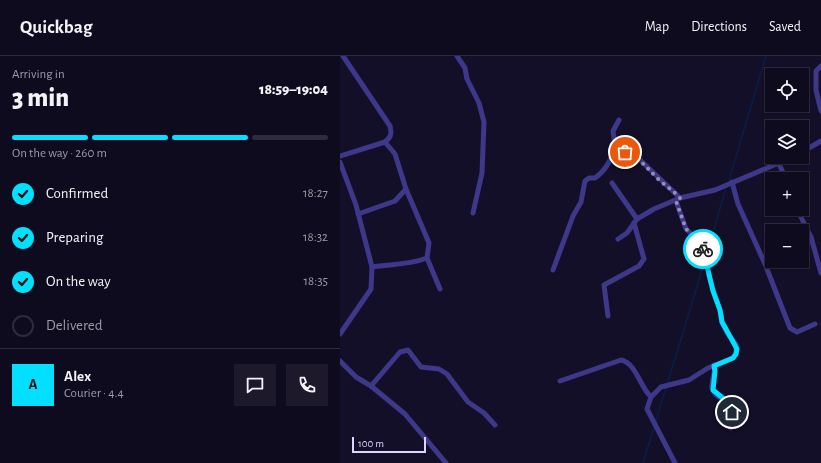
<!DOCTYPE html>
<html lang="en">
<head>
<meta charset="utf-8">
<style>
  body { margin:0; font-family:"Alegreya Sans",sans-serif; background:#1d192b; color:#f1f3f6; height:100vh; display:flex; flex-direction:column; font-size:15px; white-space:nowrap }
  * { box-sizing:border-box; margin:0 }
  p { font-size:13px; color:#9b9ba4 }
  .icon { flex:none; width:22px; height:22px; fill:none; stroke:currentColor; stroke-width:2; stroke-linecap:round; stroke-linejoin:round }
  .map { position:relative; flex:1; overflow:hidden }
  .sheet { display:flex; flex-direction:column; background:#0f0b1e; width:340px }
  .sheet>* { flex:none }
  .controls { position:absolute; left:425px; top:12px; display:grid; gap:8px }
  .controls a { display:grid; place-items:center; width:44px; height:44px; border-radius:0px; background:#0f0b1e; box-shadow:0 1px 3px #0004,0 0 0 1px #2f2b3c; font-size:20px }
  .scale { position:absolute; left:12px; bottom:10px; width:74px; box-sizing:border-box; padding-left:4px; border:2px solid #dcd6ff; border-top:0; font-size:11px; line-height:14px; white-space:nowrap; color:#dcd6ff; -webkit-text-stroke:3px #140f28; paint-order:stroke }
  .pin { position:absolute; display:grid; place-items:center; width:34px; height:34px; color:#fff; margin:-17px; border:2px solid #fff; border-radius:50%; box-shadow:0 1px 4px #0007 }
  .courier { position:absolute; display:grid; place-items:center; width:40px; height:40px; margin:-20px; border:3px solid #02dfff; border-radius:50%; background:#fff; color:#222; box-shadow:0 1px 5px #0007 }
  .summary em { font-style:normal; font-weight:800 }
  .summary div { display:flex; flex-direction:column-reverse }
  .summary { display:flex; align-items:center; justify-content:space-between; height:68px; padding:0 12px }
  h1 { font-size:26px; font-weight:800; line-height:30px }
  .bar { display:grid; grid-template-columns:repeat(4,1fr); gap:6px 4px; align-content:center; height:48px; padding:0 12px }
  .bar i { height:5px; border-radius:3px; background:#2f2b3c }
  .bar .on { background:#02dfff }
  .bar p { grid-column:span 4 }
  .line { display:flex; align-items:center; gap:10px; padding:0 12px; border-top:1px solid #2f2b3c }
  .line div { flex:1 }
  .round { display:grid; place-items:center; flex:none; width:42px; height:42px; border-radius:0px; background:#1d192b }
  ol { padding:0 12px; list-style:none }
  li { display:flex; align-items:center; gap:12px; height:44px }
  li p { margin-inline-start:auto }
  li .icon { padding:4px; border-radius:50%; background:#02dfff; color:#111; stroke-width:4 }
  li:last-child { color:#9b9ba4 }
  li i { width:22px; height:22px; border:2px solid #2f2b3c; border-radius:50% }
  header { display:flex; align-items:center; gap:24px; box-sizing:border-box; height:56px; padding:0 20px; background:#0f0b1e; border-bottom:1px solid #2f2b3c }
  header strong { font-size:19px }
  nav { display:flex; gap:22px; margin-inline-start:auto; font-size:14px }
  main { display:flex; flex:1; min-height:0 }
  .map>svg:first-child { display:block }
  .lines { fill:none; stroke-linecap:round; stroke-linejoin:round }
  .stream { stroke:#081e48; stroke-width:1.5 }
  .minor { stroke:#3d3889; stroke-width:5 }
  .done { stroke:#9690b4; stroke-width:4; stroke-dasharray:0 7.2 }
  .route { stroke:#02dfff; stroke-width:5 }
</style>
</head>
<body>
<header>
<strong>Quickbag</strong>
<nav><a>Map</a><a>Directions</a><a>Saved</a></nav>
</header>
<main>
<section class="sheet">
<div class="summary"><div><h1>3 min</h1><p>Arriving in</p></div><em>18:59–19:04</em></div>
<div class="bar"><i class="on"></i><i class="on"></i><i class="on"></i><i></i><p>On the way · 260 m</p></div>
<ol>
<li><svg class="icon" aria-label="check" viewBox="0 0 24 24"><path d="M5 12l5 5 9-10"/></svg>Confirmed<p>18:27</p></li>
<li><svg class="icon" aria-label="check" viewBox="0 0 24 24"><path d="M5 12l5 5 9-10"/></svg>Preparing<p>18:32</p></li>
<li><svg class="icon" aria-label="check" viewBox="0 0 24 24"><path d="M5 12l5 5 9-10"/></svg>On the way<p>18:35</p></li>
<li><i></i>Delivered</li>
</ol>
<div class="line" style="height:72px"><b class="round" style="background:#02dfff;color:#111">A</b><div><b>Alex</b><p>Courier · 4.4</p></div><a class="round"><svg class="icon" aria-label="chat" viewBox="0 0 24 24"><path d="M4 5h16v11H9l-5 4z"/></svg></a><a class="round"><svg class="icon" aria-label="phone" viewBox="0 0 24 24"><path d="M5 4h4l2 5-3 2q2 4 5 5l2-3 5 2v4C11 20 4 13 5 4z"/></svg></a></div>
</section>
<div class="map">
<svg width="481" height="407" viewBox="0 0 481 407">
  <rect width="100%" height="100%" fill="#140f28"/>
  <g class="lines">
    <g class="stream">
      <path d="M389,124L426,0"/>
      <path d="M374,173L386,132"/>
      <path d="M367,198L370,185"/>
      <path d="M327,329L363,211"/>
      <path d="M315,367L326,332"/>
      <path d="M303,407L314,371"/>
    </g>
    <g class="minor">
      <path d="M117,0L125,12L127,23L139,47L144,66L142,117L133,157"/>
      <path d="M481,10L476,15V34L481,55"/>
      <path d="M279,64L273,75L275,90L297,101L340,142"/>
      <path d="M462,96L481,85"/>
      <path d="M0,100L45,86C51,81 52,78 50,70L3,0"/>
      <path d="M0,106L16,149L32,211L31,233L0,278"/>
      <path d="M439,108L446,123"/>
      <path d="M392,126L398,148L425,208L450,272L457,276L475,268"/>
      <path d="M272,127L297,163"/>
      <path d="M66,133L89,187L87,202L100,233"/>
      <path d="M457,153L471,181L481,217"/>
      <path d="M18,158L55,145L66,133L55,98L45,86"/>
      <path d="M278,183L287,177L297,163L314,153L340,142L375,134L453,101"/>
      <path d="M32,211C51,208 69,209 87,202"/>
      <path d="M213,214L233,160L241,146L245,125L249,122H255C267,113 271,104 275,90"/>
      <path d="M268,260L264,229L299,210L304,203L294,167"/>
      <path d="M0,305L16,321L31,330L60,296L68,294L81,311L99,313L107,318L128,346L144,357L155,369"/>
      <path d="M374,309C376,317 371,324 372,332C375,346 396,339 391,372"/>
      <path d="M220,325L281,304C296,307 300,331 311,341"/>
      <path d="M31,330L65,358L106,407"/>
      <path d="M335,407L307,353L311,341L321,331L349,324L368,312L393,302L396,298V288L387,277L382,266L380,254L370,224L364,194L360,186L346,173L336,145"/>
    </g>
  </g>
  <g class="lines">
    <path class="done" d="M285,96C300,102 306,111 317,122C324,129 333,134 340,142L336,145L346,173L360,186L363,193"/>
    <path class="route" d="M363,193L373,235L380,254L382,266L397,293L396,298L393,302L374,310L375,315L373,334L384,343L392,356"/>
  </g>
</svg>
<div class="controls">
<a><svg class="icon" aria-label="locate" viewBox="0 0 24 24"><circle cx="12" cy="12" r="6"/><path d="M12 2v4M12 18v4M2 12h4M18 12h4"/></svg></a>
<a><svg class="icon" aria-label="layers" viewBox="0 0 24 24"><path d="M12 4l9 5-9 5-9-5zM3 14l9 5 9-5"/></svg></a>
<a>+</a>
<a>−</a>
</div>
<div class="scale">100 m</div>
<div class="pin" style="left:285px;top:96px;background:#ea580c"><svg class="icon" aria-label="bag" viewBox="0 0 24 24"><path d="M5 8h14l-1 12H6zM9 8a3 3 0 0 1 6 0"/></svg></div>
<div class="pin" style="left:392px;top:356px;background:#1f2937"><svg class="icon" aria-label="home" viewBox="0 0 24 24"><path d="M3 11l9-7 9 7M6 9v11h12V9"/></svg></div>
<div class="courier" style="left:363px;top:193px"><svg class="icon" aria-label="bike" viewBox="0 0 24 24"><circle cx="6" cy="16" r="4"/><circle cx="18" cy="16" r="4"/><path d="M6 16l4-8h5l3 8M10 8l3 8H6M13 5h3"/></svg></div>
</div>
</main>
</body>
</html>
